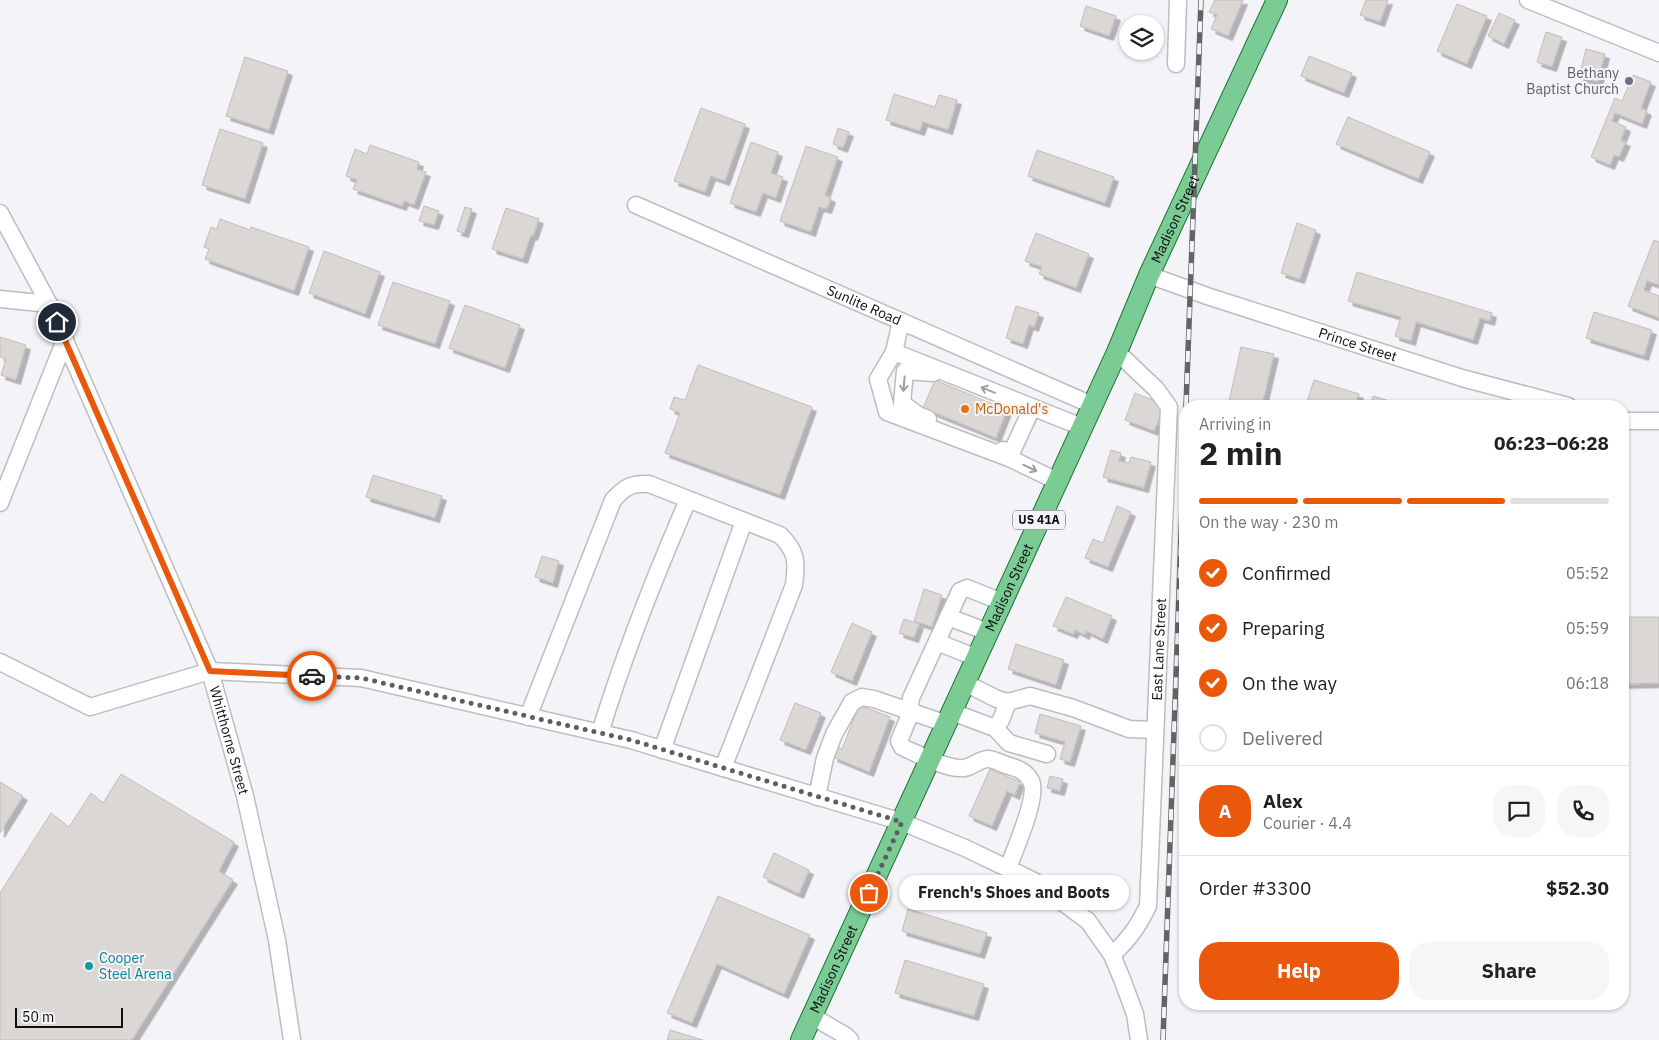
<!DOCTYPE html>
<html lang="en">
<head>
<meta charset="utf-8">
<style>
  body { margin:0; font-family:"IBM Plex Sans",sans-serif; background:#f6f6f6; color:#202124; height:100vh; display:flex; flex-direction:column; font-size:19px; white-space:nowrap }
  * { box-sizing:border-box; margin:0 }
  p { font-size:16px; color:#757577 }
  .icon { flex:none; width:28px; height:28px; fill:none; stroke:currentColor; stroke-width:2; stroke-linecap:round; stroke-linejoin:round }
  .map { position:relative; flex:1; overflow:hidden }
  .side { position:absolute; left:1179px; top:400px; width:450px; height:610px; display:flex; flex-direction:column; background:#fff; border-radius:20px; box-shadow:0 1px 4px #0004 }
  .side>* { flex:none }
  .controls { position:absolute; left:1119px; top:15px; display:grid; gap:10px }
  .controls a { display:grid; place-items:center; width:45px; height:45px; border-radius:50%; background:#fff; box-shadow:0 1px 4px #0004; font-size:25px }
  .scale { position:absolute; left:15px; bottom:12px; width:108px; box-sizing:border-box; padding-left:5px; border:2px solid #0e0e0f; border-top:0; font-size:14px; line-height:18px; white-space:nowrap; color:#0e0e0f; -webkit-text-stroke:4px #f3f3f8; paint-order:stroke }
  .pin { position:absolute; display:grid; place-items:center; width:42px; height:42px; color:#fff; margin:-21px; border:2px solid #fff; border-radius:50%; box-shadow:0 1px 5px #0007 }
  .courier { position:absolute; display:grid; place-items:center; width:50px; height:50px; margin:-25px; border:4px solid #ea580c; border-radius:50%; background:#fff; color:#222; box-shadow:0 1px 6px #0007 }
  .bubble { position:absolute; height:35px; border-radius:18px; background:#fff; box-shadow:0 1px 4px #0004; font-size:16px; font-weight:700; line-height:35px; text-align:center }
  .summary em { font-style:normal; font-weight:700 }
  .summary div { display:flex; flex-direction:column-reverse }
  .summary { display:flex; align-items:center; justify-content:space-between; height:85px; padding:0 20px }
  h1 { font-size:32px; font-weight:700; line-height:38px }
  .bar { display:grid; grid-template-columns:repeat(4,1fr); gap:8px 5px; align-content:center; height:60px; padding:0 20px }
  .bar i { height:6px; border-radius:4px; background:#e0e0e0 }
  .bar .active { background:#ea580c }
  .bar p { grid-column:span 4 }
  .line { display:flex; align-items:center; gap:12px; padding:0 20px; border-top:1px solid #e0e0e0 }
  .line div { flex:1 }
  .round { display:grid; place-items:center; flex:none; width:52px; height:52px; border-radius:20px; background:#f6f6f6 }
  ol { padding:0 20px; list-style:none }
  li { display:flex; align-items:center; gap:15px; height:55px }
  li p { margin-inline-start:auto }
  li .icon { padding:5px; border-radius:50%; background:#ea580c; color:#fff; stroke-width:4 }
  li:last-child { color:#757577 }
  li i { width:28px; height:28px; border:2px solid #e0e0e0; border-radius:50% }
  .cta { display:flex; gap:10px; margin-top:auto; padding:10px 20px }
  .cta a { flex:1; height:58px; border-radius:20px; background:#ea580c; color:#fff; font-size:20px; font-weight:700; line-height:58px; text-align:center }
  .cta a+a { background:#f6f6f6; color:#202124 }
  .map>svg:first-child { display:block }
  .building { fill:#dbd7d4; stroke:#c1bdba; filter:url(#shadow) }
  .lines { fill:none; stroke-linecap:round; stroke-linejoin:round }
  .minor-casing { stroke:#bdbdc1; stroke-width:19 }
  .major-casing { stroke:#1b7337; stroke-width:22 }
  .minor { stroke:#fff; stroke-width:16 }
  .major { stroke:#7acb94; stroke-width:20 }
  .rail-casing { stroke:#646466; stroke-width:5.5 }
  .rail { stroke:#f3f3f8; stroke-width:4; stroke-dasharray:11; stroke-linecap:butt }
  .oneway { stroke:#9f9f9f }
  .done { stroke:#5e5e61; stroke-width:5; stroke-dasharray:0 9 }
  .route { stroke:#ea580c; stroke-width:6 }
  .worship-dot { fill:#6b7280; stroke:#f3f3f8; stroke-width:2 }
  .food-dot { fill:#e8710a; stroke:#f3f3f8; stroke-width:2 }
  .culture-dot { fill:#0f9aa8; stroke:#f3f3f8; stroke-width:2 }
  .labels { text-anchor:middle; stroke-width:4; stroke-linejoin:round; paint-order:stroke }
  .shield { fill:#f3f3f8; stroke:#535355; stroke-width:1 }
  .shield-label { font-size:12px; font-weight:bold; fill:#0e0e0f }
  .worship-label { font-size:14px; fill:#5b616d; stroke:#f3f3f8; text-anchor:end }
  .street-label { font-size:14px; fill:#0e0e0f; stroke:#f3f3f8 }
  .food-label { font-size:14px; fill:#c56008; stroke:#f3f3f8; text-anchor:start }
  .culture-label { font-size:14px; fill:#0d838f; stroke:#f3f3f8; text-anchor:start }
</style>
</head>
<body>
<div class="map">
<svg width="1659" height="1040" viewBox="0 0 1659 1040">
  <defs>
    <filter id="shadow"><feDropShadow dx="4.5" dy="4.5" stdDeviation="0" flood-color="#0004"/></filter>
  </defs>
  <rect width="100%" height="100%" fill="#f3f3f8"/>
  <g class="building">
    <path d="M1215,0H1243L1228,36L1211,29L1217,15L1209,12Z"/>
    <path d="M1366,0H1388L1380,22L1360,15Z"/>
    <path d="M1457,4L1487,16L1467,64L1437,51Z"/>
    <path d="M1086,6L1116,16L1109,36L1080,26Z"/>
    <path d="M1499,13L1515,20L1504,44L1488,36Z"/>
    <path d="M1546,32L1562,37L1552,67L1537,62Z"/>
    <path d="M1586,49L1605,54L1598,82L1579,77Z"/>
    <path d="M1309,56L1352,73L1344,93L1301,76Z"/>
    <path d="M245,57L288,71L269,130L226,116Z"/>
    <path d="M1633,75L1651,82L1641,108L1647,111L1642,124L1615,113L1612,121L1626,127L1621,140L1626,142L1619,157L1614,155L1610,165L1591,157L1615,98L1622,101Z"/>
    <path d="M894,94L935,107L939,95L957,100L948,130L923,122L920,131L886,120Z"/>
    <path d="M701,108L745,124L725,181L711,176L705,192L674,181Z"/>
    <path d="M1348,117L1430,152L1418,179L1336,144Z"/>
    <path d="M838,128L849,132L843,148L833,144Z"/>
    <path d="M220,129L263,143L245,199L202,185Z"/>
    <path d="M751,142L778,152L771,173L783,177L776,198L763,193L756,212L730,203Z"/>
    <path d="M370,145L419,162L417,169L426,172L414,205L404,201L402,206L353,189L357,180L346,176L355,149L367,154Z"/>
    <path d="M806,146L838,157L825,195L831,198L827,209L819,207L811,232L780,221Z"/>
    <path d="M1037,150L1114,177L1105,203L1028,176Z"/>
    <path d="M424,206L439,211L434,225L419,221Z"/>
    <path d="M465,207L472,209L464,233L457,231Z"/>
    <path d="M506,208L539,219L533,236L531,235L523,259L492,249Z"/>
    <path d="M220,219L250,230L251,227L309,247L294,291L205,259L209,249L204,247L211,227L217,229Z"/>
    <path d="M1297,223L1316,230L1300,279L1281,273Z"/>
    <path d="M1036,233L1089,254L1076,288L1039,274L1042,267L1025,261Z"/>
    <path d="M1654,240L1659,242V285L1647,281L1644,290L1659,296V318L1628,306Z"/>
    <path d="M324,251L380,272L365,314L309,293Z"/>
    <path d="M1357,272L1492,313L1490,321L1480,318L1473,340L1416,322L1411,341L1395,336L1401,317L1348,301Z"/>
    <path d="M393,282L450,301L435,344L378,325Z"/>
    <path d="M465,305L520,325L505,368L449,348Z"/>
    <path d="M1016,306L1039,313L1034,327L1029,325L1023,344L1006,338Z"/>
    <path d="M1594,312L1652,330L1644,356L1586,338Z"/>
    <path d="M0,337L26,345L16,380L1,375L6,359L0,357Z"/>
    <path d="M1241,347L1274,354L1262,406H1228Z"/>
    <path d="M698,365L812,407L780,495L665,453L680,413L670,409L674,397L685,400Z"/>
    <path d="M935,380L1007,410L996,438L923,408Z"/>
    <path d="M1314,380L1359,394L1355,406H1321L1307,402Z"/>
    <path d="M1135,393L1165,405L1154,431L1125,420Z"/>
    <path d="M1373,396L1406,406H1370Z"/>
    <path d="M1111,450L1121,453L1119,461L1129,463L1131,457L1151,462L1144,488L1103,477Z"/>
    <path d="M373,475L442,496L435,518L366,497Z"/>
    <path d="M1117,506L1131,512L1108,567L1085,558L1093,539L1103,543Z"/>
    <path d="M542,556L559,561L553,583L535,577Z"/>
    <path d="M924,589L942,595L932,627L914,621Z"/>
    <path d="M1066,597L1112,616L1103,639L1086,631L1085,635L1075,630L1073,634L1053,626Z"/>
    <path d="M1622,617H1659V683L1622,684Z"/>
    <path d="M904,619L919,624L914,638L899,633Z"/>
    <path d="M852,623L872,632L852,681L831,672Z"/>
    <path d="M1016,644L1064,660L1056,685L1008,669Z"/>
    <path d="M795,703L821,713L806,750L780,740Z"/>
    <path d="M859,705L890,717L869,772L833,757L837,747L842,749Z"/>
    <path d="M1040,714L1081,726L1070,762L1060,759L1065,742L1035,733Z"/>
    <path d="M990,769L1020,782L1015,795L1007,791L992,826L969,816Z"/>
    <path d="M121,774L234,842L219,871L233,880L132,1040H0V893L51,813L69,827L91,793L103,803Z"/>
    <path d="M1050,776L1063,779L1060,791L1047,788Z"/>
    <path d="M0,782L23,796L0,833Z"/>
    <path d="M774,853L809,870L799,894L763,877Z"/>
    <path d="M718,896L810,935L784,994L717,964L692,1023L667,1013Z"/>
    <path d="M908,909L987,933L980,954L902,931Z"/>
    <path d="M905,960L984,984L974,1016L895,993Z"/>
    <path d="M670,1030L703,1040H667Z"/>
  </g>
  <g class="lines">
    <g class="minor-casing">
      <g id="minor">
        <path d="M1528,0L1659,53"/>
        <path d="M1176,64L1178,0"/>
        <path id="s1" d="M636,205L1092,405"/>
        <path id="s2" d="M0,213L49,304L210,671L245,796L277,940L292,1040"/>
        <path id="s3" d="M1149,275L1207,296L1462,378L1568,406"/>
        <path d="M0,299L49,304"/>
        <path d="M894,352L901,321"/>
        <path d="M928,419L918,415L902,403L905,371L933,373"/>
        <path d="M1622,421H1659"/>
        <path d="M1003,450L1009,458L1032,408"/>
        <path d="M1057,481L1009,458L887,412L878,379L894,352L1082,427"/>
        <path d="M0,503L65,340"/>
        <path d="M1002,602L967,588L960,591L911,698L910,705L911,712L899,741L902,747C918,754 942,767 959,768C970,770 978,759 988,759C993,759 1001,763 1006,765C1017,768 1026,771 1031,781C1039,795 1014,852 1008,868"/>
        <path d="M948,617L988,632"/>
        <path d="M937,642L977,658"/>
        <path d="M0,662L90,707L210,671L361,678L631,740L902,822L965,848L1034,881L1088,921L1112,955L1122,979L1135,1014L1139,1040"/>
        <path d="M965,683L997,699L1008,702L1030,696L1073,708L1129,729L1155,730"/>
        <path d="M952,712L995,728L1001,720L1008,702"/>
        <path d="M528,717L613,500C625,487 631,483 649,484L780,535C797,552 797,561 794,585L723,768"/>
        <path d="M995,728L1009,743L1047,754"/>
        <path d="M600,733C624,654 655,576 688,500"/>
        <path d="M662,750L744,521"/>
        <path d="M817,797L825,758L834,734L852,702L862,697L874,699L947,724"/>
        <path id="s4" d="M1112,955C1130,938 1137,928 1148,906L1169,407L1156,389L1117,352"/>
        <path d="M812,1016L846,1036L850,1040"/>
      </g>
    </g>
    <g class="major-casing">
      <g id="major">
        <path id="s5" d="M801,1040L1117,352L1149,275L1277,0"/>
      </g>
    </g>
    <use href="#minor" class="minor"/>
    <use href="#major" class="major"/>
    <g class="rail-casing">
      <g id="rail">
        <path d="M1186,406L1201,0"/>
        <path d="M1163,1040L1185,423"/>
      </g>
    </g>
    <use href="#rail" class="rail"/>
  </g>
  <defs><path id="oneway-shaft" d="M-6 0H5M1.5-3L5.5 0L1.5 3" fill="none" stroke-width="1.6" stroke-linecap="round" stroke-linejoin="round" transform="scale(1.25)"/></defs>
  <g class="oneway">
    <use href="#oneway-shaft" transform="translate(904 384) rotate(95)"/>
    <use href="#oneway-shaft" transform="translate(988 390) rotate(-158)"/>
    <use href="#oneway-shaft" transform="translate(1030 468) rotate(26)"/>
  </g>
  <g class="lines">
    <path class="done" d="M312,676L361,678L631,740L902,822L869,893"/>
    <path class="route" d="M57,322L210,671L312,676"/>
  </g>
  <circle class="worship-dot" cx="1629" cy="81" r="5"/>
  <circle class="food-dot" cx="965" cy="409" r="5"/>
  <circle class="culture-dot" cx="89" cy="966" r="5"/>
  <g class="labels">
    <rect class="shield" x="1013" y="510.5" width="52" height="19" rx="4"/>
    <g class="shield-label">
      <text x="1039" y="524">US 41A</text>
    </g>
    <g class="worship-label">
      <text x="1619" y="78">Bethany<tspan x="1619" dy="16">Baptist Church</tspan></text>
    </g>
    <g class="street-label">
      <text dy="5" stroke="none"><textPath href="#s5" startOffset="902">Madison Street</textPath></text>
      <text dy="5" stroke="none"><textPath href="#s1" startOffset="249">Sunlite Road</textPath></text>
      <text dy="5" stroke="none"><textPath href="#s3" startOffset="220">Prince Street</textPath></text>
      <text dy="5" stroke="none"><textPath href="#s5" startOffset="498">Madison Street</textPath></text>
      <text dy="5" stroke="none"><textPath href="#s4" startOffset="318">East Lane Street</textPath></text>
      <text dy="5" stroke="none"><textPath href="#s2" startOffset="576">Whitthorne Street</textPath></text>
      <text dy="5" stroke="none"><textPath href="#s5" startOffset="78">Madison Street</textPath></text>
    </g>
    <g class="food-label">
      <text x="975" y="414">McDonald's</text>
    </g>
    <g class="culture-label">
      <text x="99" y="963">Cooper<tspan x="99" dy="16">Steel Arena</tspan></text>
    </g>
  </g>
</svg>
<div class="controls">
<a><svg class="icon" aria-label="layers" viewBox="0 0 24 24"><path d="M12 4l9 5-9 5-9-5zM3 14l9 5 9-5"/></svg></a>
</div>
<div class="scale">50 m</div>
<div class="pin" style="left:869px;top:893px;background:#ea580c"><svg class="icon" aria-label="bag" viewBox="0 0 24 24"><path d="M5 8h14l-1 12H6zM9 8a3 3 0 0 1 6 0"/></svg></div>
<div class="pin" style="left:57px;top:322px;background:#1f2937"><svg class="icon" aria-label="home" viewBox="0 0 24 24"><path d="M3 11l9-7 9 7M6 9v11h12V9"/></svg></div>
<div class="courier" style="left:312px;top:676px"><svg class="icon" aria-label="car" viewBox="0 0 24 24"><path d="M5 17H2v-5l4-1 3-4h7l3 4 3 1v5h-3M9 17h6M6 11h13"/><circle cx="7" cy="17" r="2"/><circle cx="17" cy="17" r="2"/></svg></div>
<div class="bubble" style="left:899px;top:875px;width:230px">French's Shoes and Boots</div>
<section class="side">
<div class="summary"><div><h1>2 min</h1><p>Arriving in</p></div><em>06:23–06:28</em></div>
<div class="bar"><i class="active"></i><i class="active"></i><i class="active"></i><i></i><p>On the way · 230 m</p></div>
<ol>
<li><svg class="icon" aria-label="check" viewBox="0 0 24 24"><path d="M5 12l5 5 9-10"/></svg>Confirmed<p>05:52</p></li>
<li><svg class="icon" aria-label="check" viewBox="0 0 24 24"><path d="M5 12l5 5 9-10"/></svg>Preparing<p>05:59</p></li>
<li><svg class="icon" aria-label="check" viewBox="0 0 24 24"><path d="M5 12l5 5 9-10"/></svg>On the way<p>06:18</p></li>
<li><i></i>Delivered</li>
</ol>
<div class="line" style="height:90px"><b class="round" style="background:#ea580c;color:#fff">A</b><div><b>Alex</b><p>Courier · 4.4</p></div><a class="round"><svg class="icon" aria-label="chat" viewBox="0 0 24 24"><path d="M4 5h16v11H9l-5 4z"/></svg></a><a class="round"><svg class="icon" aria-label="phone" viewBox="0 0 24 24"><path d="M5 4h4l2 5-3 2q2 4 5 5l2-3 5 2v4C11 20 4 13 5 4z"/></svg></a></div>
<div class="line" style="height:65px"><div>Order #3300</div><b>$52.30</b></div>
<div class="cta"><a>Help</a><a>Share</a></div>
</section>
</div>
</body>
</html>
